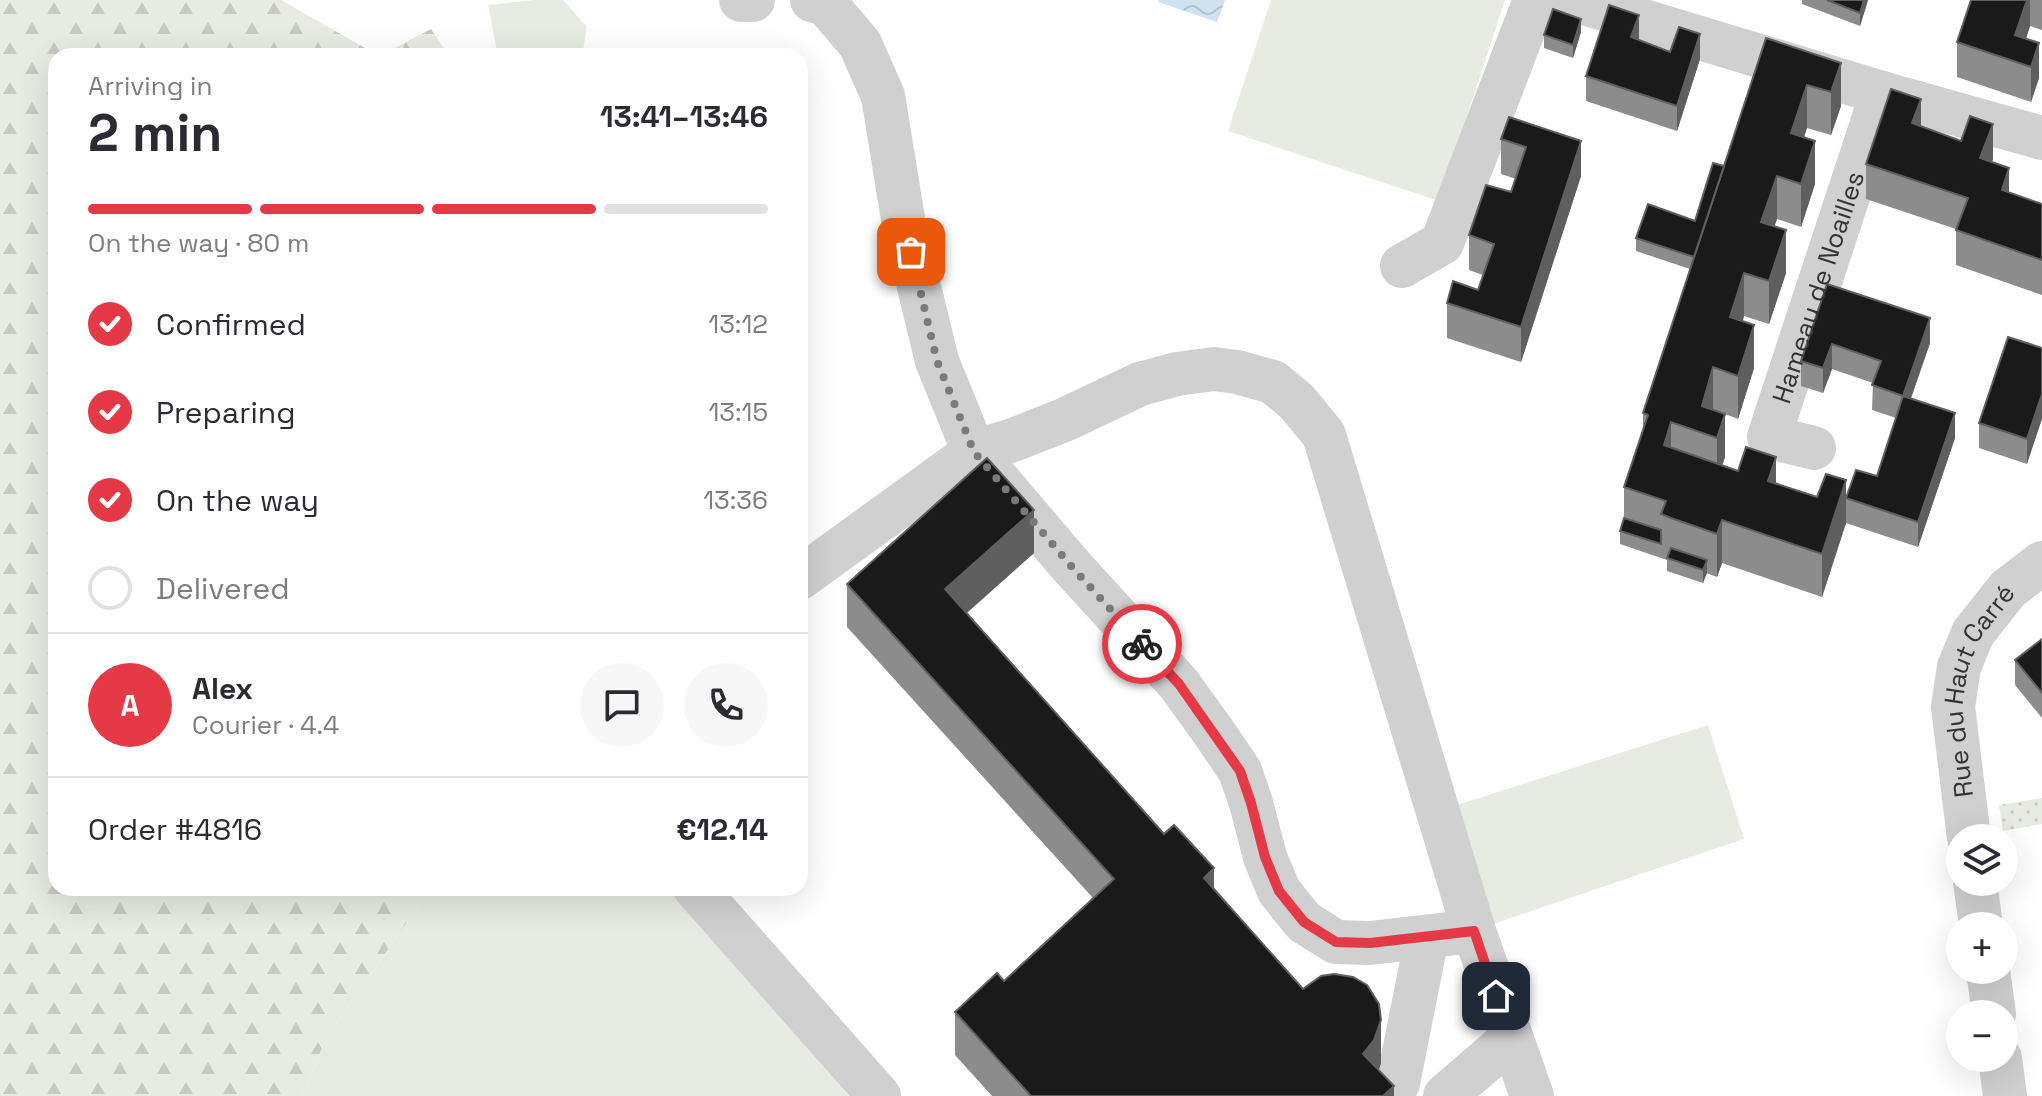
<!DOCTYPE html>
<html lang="en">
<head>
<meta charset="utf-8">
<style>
  body { margin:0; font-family:"Space Grotesk",sans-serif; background:#f7f7f7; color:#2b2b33; height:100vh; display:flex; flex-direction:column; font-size:30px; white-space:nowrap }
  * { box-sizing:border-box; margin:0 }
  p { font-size:26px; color:#7c7c81 }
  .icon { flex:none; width:44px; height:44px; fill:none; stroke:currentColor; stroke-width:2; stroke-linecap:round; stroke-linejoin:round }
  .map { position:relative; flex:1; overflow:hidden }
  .side { position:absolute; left:48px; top:48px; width:760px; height:848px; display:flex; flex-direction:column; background:#fff; border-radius:24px; box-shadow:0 8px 32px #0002 }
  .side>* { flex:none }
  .tools { position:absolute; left:1946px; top:824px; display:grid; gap:16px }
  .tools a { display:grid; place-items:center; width:72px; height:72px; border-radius:50%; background:#fff; box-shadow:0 8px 32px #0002; font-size:40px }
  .pin { position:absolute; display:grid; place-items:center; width:68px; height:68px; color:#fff; margin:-34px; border-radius:16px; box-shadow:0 4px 12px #0006 }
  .courier { position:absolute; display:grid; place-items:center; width:80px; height:80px; margin:-40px; border:6px solid #e63946; border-radius:50%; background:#fff; color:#222; box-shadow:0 2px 10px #0007 }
  .headline em { font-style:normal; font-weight:600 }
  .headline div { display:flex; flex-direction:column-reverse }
  .headline { display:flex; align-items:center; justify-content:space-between; height:136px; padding:0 40px }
  h1 { font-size:52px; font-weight:600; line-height:60px }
  .bar { display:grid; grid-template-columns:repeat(4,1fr); gap:12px 8px; align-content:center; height:96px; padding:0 40px }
  .bar i { height:10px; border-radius:6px; background:#e1e1e2 }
  .bar .active { background:#e63946 }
  .bar p { grid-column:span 4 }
  .line { display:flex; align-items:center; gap:20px; padding:0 40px; border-top:2px solid #e1e1e2 }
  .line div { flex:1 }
  .round { display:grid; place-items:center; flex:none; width:84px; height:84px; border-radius:42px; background:#f7f7f7 }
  ol { padding:0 40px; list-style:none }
  li { display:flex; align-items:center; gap:24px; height:88px }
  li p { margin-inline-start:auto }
  li .icon { padding:8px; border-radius:50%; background:#e63946; color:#fff; stroke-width:4 }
  li:last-child { color:#7c7c81 }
  li i { width:44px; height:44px; border:4px solid #e1e1e2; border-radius:50% }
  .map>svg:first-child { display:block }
  .grass { fill:url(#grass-dots) }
  .forest { fill:url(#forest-firs) }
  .park { fill:#e6ecdf }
  .water { fill:url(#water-waves) }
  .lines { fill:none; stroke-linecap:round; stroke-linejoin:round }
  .minor { stroke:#d0d0d0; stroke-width:44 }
  .wall { fill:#8c8c8c }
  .shaded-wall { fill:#5f5f5f }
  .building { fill:#1a1a1a; stroke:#5f5f5f; stroke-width:2 }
  .done { stroke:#7a7a7a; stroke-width:8; stroke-dasharray:0 14.4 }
  .route { stroke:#e63946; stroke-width:10 }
  .labels { text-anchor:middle; stroke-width:8; stroke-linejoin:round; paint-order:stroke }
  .street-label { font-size:26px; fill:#333; stroke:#fff }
</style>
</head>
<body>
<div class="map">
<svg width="2042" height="1096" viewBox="0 0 2042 1096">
  <defs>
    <pattern id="grass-dots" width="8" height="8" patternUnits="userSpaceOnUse" patternTransform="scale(2)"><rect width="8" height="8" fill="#e6ecdf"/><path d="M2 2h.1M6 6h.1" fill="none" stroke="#c6cbc0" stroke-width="1.8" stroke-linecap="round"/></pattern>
    <pattern id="forest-firs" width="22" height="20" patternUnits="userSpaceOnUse" patternTransform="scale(2)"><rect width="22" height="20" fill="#e6ecdf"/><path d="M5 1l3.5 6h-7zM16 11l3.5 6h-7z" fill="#c6cbc0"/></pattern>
    <pattern id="water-waves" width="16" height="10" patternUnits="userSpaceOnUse" patternTransform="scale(2)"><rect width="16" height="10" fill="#cfe2ee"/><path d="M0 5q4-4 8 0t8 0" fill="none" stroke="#b2c2cd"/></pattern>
  </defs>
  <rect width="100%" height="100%" fill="#fff"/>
  <path class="grass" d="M2042,798V824L2003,831L1999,805Z"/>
  <g class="forest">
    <path d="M0,0H281L379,56H56V888H431L327,1037L302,1096H0Z"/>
    <path d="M431,29L449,56H380Z"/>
  </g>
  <g class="park">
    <path d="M535,0H563L587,27L582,56H498L488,5Z"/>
    <path d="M1271,0H1505L1439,201L1228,131Z"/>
    <path d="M1708,725L1744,839L1490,925L1457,805Z"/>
    <path d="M431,888H678L849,1096H302L327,1037Z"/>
  </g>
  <path class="water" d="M1159,0H1225L1217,22L1158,2Z"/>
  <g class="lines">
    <g class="minor">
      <path d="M741,0H753"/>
      <path d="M812,0L826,4L860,44L883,96L904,225L937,361L974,452L1072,567L1179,684L1215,734L1240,771L1251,803L1265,857L1279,891L1304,922L1336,942L1370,943L1474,931"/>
      <path d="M1574,0L1882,93L2042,138"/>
      <path d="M1402,266L1442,243L1535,0"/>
      <path id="s1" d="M1814,448L1769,437L1882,93"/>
      <path d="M800,578L974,452L1013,440L1064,420L1140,384L1177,374L1214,369L1237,372L1273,382L1297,402L1324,435L1474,931L1532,1096"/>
      <path id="s2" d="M1969,838L1953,707L1959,667L1973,633L2008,589L2042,563"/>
      <path d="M1975,882L1981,926"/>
      <path d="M695,888L879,1096"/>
      <path d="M1988,970L1994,1014"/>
      <path d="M2000,1058L2005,1096"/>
      <path d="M1383,1096L1398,1083L1427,937"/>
      <path d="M1445,1096L1511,1039"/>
    </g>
  </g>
  <g class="wall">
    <path d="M1802,0H1868L1860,26L1802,4Z"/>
    <path d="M1971,0H2042V30L2030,26L2026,39L2039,78L2031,102L1957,77V42Z"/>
    <path d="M1581,32L1573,58L1544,48V35Z"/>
    <path d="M1766,38L1841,63V106L1831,135L1807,128L1804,137L1815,184L1801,227L1777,219L1774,226L1786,273L1769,324L1744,316L1743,321L1754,368L1738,419L1725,414V457L1722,466L1817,497L1846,498L1877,476L1896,418L1872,410L1873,383L1832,369L1823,393L1801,386V361L1827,284L1930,343L1911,398L1955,438L1918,547L1846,523L1822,597L1722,563L1717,577L1706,573L1703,583L1667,571V560L1620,544V531L1624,518V487L1643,431V413L1690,269L1636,251V238L1695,221L1724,166Z"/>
    <path d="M1639,40L1670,52L1700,59L1677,131L1586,101V76Z"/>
    <path d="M1509,117L1581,176L1521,362L1447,338V303L1478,290L1483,275L1469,270V235L1511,192L1516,179L1501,174V139Z"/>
    <path d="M1921,126L1993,159L1992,162L2009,193L2042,204V295L1956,265V229L1866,199V164Z"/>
    <path d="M2042,348L2027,464L1979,448V423Z"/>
    <path d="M1034,553L967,613L1303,989L1381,1063L1379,1070L1394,1096H992L955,1055V1012L1004,981L1093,898L847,627V584Z"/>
    <path d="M2042,639V718L2015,685V660Z"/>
  </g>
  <g class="shaded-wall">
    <path d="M1864,0H1868L1860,26V13Z"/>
    <path d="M2027,0H2030V26L2018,62L2015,35Z"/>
    <path d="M1639,15V40L1631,37Z"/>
    <path d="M1581,19V32L1573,58V45Z"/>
    <path d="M1700,34V59L1677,131V106Z"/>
    <path d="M2039,43V78L2031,102V67Z"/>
    <path d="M1841,63V106L1831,135V92Z"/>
    <path d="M1807,85V128L1791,176V133Z"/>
    <path d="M1921,99V134L1912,123Z"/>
    <path d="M1993,124V159L1980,193V158Z"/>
    <path d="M1581,141V176L1521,362V327Z"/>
    <path d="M1815,141V184L1801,227V184Z"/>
    <path d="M2009,168V203L2002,190Z"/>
    <path d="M1777,176V219L1761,265V222Z"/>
    <path d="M1786,230V273L1769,324V281Z"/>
    <path d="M1744,273V316L1730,360V317Z"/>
    <path d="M1930,318V343L1903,421V396Z"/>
    <path d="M1754,325V368L1738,419V376Z"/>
    <path d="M1832,344V369L1823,393V368Z"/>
    <path d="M1713,367V410L1702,406Z"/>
    <path d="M2042,394V419L2027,464V439Z"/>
    <path d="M1955,413V438L1918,547V522Z"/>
    <path d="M1725,414V457L1717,481V438Z"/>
    <path d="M1671,422V465L1664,445Z"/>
    <path d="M1776,457V500L1768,481Z"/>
    <path d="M1846,480V523L1822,597V554Z"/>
    <path d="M1034,510V553L945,632V589Z"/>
    <path d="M1722,520V563L1717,577V534Z"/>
    <path d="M1707,560V573L1703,583V570Z"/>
    <path d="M1214,868V911L1204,878Z"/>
    <path d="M1381,1020V1063L1374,1083L1363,1054Z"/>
    <path d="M1394,1086V1096H1383Z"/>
  </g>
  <g class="building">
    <path d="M1827,0H1864L1860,13Z"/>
    <path d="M1971,0H2027L2015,35L2039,43L2031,67L1957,42Z"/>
    <path d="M1609,5L1639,15L1631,37L1670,52L1679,27L1700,34L1677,106L1586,76Z"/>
    <path d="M1553,9L1581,19L1573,45L1544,35Z"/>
    <path d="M1766,38L1841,63L1831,92L1807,85L1791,133L1815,141L1801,184L1777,176L1761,222L1786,230L1769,281L1744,273L1730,317L1754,325L1738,376L1713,367L1702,406L1725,414L1717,438L1671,422L1664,445L1738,471L1746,447L1776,457L1768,481L1817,497L1826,474L1846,480L1822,554L1722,520L1717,534L1671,518L1661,514L1666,501L1624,487L1648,415L1643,413Z"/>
    <path d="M1891,89L1921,99L1912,123L1961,141L1970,116L1993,124L1980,158L2009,168L2002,190L2042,204V260L1956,230L1968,198L1866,164Z"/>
    <path d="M1509,117L1581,141L1521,327L1447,303L1453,281L1478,290L1494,244L1469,235L1486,185L1511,192L1526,147L1501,139Z"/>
    <path d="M1713,163L1724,166L1694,257L1636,238L1648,204L1695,221Z"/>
    <path d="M1827,284L1930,318L1903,396L1872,385L1881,361L1832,344L1823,368L1801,361Z"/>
    <path d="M2008,337L2042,348V394L2027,439L1979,423Z"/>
    <path d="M1903,396L1955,413L1918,522L1846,498L1856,470L1877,476Z"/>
    <path d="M987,458L1034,510L945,589L1164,834L1174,825L1214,868L1204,878L1303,989L1321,976L1334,974L1353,977L1367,985L1379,1004L1381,1020L1374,1040L1363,1054L1394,1086L1383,1096H1031L955,1012L997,973L1004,981L1114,879L847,584Z"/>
    <path d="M1624,518L1661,530V544L1620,531Z"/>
    <path d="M1671,548L1707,560L1703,570L1667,558Z"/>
    <path d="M2042,639V693L2015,660Z"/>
  </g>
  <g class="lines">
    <path class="done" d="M911,252L937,361L974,452L1072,567L1142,644"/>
    <path class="route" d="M1142,644L1179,684L1240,771L1251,803L1265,857L1279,891L1304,922L1336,942L1370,943L1474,931L1496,996"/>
  </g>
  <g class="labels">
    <g class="street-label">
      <text dy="9" stroke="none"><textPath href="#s1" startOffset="204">Hameau de Noailles</textPath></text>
      <text dy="9" stroke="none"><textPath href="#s2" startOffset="154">Rue du Haut Carré</textPath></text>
    </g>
  </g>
</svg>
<div class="tools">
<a><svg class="icon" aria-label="layers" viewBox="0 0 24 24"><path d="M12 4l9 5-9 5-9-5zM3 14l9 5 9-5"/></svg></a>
<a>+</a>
<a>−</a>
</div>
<div class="pin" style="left:911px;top:252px;background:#ea580c"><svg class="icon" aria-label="bag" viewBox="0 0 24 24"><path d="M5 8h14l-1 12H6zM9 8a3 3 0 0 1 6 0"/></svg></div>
<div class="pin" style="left:1496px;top:996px;background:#1f2937"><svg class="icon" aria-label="home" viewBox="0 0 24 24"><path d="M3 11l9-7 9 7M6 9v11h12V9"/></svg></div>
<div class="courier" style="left:1142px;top:644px"><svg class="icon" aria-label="bike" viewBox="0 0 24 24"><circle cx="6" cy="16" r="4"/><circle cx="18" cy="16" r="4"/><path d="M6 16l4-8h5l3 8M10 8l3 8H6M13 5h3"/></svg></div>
<section class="side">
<div class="headline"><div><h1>2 min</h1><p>Arriving in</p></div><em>13:41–13:46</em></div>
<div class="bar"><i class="active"></i><i class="active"></i><i class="active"></i><i></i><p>On the way · 80 m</p></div>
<ol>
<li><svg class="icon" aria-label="check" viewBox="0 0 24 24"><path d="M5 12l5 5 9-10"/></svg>Confirmed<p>13:12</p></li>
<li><svg class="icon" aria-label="check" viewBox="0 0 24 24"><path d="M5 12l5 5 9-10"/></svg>Preparing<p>13:15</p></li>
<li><svg class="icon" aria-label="check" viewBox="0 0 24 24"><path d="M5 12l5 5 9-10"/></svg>On the way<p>13:36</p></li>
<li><i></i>Delivered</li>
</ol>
<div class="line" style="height:144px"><b class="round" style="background:#e63946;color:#fff">A</b><div><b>Alex</b><p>Courier · 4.4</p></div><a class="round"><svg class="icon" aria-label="chat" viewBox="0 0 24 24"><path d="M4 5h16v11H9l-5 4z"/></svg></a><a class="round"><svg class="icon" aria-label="phone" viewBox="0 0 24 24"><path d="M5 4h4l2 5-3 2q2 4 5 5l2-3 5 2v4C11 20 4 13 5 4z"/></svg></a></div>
<div class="line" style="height:104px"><div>Order #4816</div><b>€12.14</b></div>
</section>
</div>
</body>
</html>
